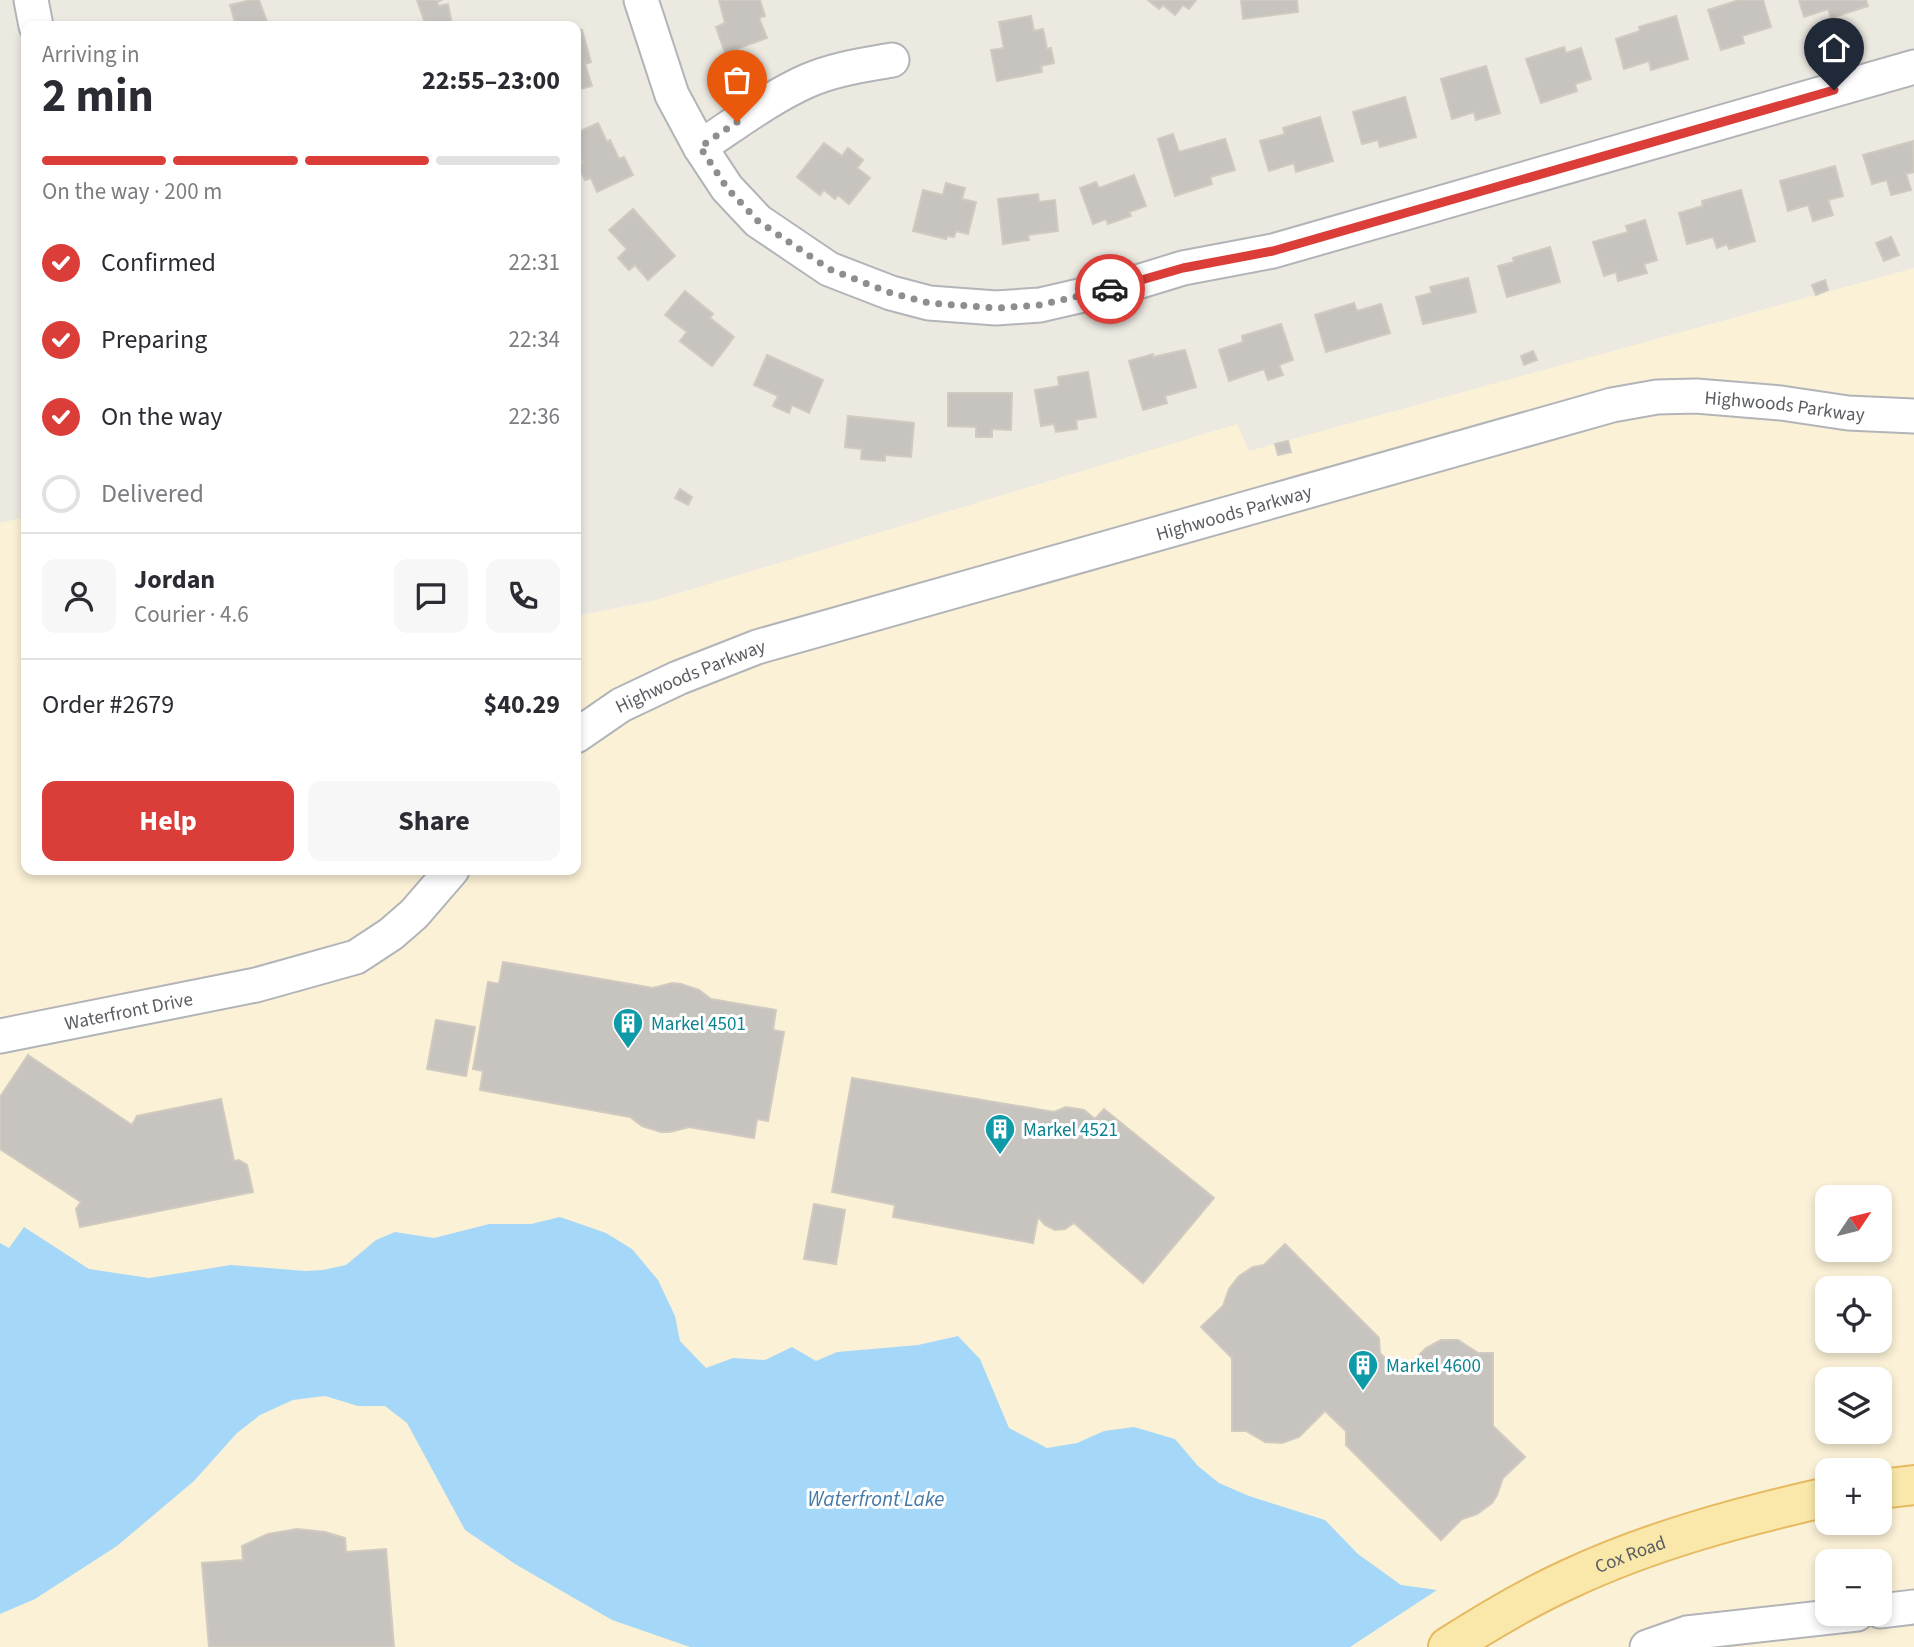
<!DOCTYPE html>
<html lang="en">
<head>
<meta charset="utf-8">
<style>
  body { margin:0; font-family:"Source Sans 3",sans-serif; background:#f7f7f7; color:#2b2b33; height:100vh; display:flex; flex-direction:column; font-size:26px; white-space:nowrap }
  * { box-sizing:border-box; margin:0 }
  p { font-size:23px; color:#7c7c81 }
  .icon { flex:none; width:38px; height:38px; fill:none; stroke:currentColor; stroke-width:2; stroke-linecap:round; stroke-linejoin:round }
  .map { position:relative; flex:1; overflow:hidden }
  .side { position:absolute; left:21px; top:21px; width:560px; height:854px; display:flex; flex-direction:column; background:#fff; border-radius:14px; box-shadow:0 4px 10px #0003 }
  .side>* { flex:none }
  .needle { width:46px; rotate:55deg }
  .controls { position:absolute; left:1815px; top:1185px; display:grid; gap:14px }
  .controls a { display:grid; place-items:center; width:77px; height:77px; border-radius:14px; background:#fff; box-shadow:0 4px 10px #0003; font-size:35px }
  .pin { position:absolute; display:grid; place-items:center; width:60px; height:60px; color:#fff; margin:-72px -30px; border-radius:50% 50% 50% 0; rotate:-45deg; box-shadow:0 0 7px #0007 }
  .pin .icon { rotate:45deg }
  .courier { position:absolute; display:grid; place-items:center; width:70px; height:70px; margin:-35px; border:5px solid #db3d38; border-radius:50%; background:#fff; color:#222; box-shadow:0 2px 9px #0007 }
  .summary em { font-style:normal; font-weight:700 }
  .summary div { display:flex; flex-direction:column-reverse }
  .summary { display:flex; align-items:center; justify-content:space-between; height:119px; padding:0 21px }
  h1 { font-size:46px; font-weight:700; line-height:52px }
  .bar { display:grid; grid-template-columns:repeat(4,1fr); gap:10px 7px; align-content:center; height:84px; padding:0 21px }
  .bar i { height:9px; border-radius:5px; background:#e1e1e2 }
  .bar .on { background:#db3d38 }
  .bar p { grid-column:span 4 }
  .line { display:flex; align-items:center; gap:18px; padding:0 21px; border-top:2px solid #e1e1e2 }
  .line div { flex:1 }
  .round { display:grid; place-items:center; flex:none; width:74px; height:74px; border-radius:14px; background:#f7f7f7 }
  ol { padding:0 21px; list-style:none }
  li { display:flex; align-items:center; gap:21px; height:77px }
  li p { margin-inline-start:auto }
  li .icon { padding:7px; border-radius:50%; background:#db3d38; color:#fff; stroke-width:4 }
  li:last-child { color:#7c7c81 }
  li i { width:38px; height:38px; border:4px solid #e1e1e2; border-radius:50% }
  .cta { display:flex; gap:14px; margin-top:auto; padding:14px 21px }
  .cta a { flex:1; height:80px; border-radius:14px; background:#db3d38; color:#fff; font-size:28px; font-weight:700; line-height:80px; text-align:center }
  .cta a+a { background:#f7f7f7; color:#2b2b33 }
  .map>svg:first-child { display:block }
  .commercial { fill:#fbf1d7; fill-rule:evenodd }
  .water { fill:#a5d8f8 }
  .building { fill:#c7c3be; stroke:#d0cac0; stroke-width:2 }
  .lines { fill:none; stroke-linecap:round; stroke-linejoin:round }
  .minor-casing { stroke:#b2b4b8; stroke-width:37 }
  .major-casing { stroke:#e6ba60; stroke-width:42 }
  .minor { stroke:#fff; stroke-width:33 }
  .major { stroke:#f9e8a9; stroke-width:38 }
  .done { stroke:#8d8e8e; stroke-width:7; stroke-dasharray:0 12.6 }
  .route { stroke:#db3d38; stroke-width:9 }
  .labels { text-anchor:middle; stroke-width:6; stroke-linejoin:round; paint-order:stroke }
  .street-label { font-size:19px; fill:#5a5d61; stroke:#fff }
  .culture-label { font-size:19px; fill:#0d838f; stroke:#fff; text-anchor:start }
  .water-label { font-size:21px; font-style:italic; fill:#4479a8; stroke:#fff }
</style>
</head>
<body>
<div class="map">
<svg width="1914" height="1647" viewBox="0 0 1914 1647">
  <rect width="100%" height="100%" fill="#ece9e1"/>
  <path class="commercial" d="M1914,268V1647H0V523L26,517V870H576V616L656,600L1237,424L1249,451ZM1827,1197H1880V1250H1827ZM1827,1288H1880V1340H1827ZM1827,1379H1880V1432H1827ZM1827,1470H1880V1522H1827ZM1827,1561H1880V1614H1827Z"/>
  <path class="water" d="M560,1217L606,1233L632,1249L658,1280L675,1316L680,1341L706,1368L733,1358L765,1360L792,1347L816,1361L837,1352L918,1345L958,1336L980,1359L1009,1428L1047,1448L1077,1443L1104,1431L1134,1427L1175,1439L1198,1466L1219,1483L1249,1496L1325,1520L1358,1554L1401,1585L1437,1590L1350,1647H690L612,1620L515,1564L465,1530L407,1423L385,1406H358L325,1396L293,1400L260,1415L237,1433L194,1481L117,1546L35,1599L0,1614V1243L9,1248L24,1227L89,1269L149,1278L231,1265L305,1271L323,1270L346,1265L376,1240L395,1232L434,1238L489,1224H531Z"/>
  <g class="building">
    <path d="M251,0H259L267,22L236,26L230,5Z"/>
    <path d="M417,0H442L437,2L438,6L448,4L452,24L426,26Z"/>
    <path d="M719,0H760L765,16L759,18L767,38L725,53L716,27L725,23Z"/>
    <path d="M1148,0H1196L1189,9L1183,5L1175,15L1163,5L1159,9Z"/>
    <path d="M1241,0H1297L1298,12L1243,19Z"/>
    <path d="M1739,0H1763L1771,27L1742,36L1744,43L1721,50L1708,10Z"/>
    <path d="M1799,0H1866L1868,6L1831,18L1828,9L1804,17Z"/>
    <path d="M1031,16L1034,31L1043,29L1047,49L1051,48L1054,63L1041,66L1042,72L997,81L991,50L1004,48L999,22Z"/>
    <path d="M1676,16L1688,59L1651,70L1649,61L1624,69L1616,39L1640,31L1639,27Z"/>
    <path d="M582,30L591,62L585,64L592,86L576,90V31Z"/>
    <path d="M1564,47L1566,53L1581,48L1591,79L1575,84L1577,91L1541,103L1526,59Z"/>
    <path d="M1486,66L1500,113L1476,120L1474,112L1452,119L1441,79Z"/>
    <path d="M1405,97L1416,137L1380,147L1378,140L1362,144L1353,112Z"/>
    <path d="M1320,117L1333,161L1296,172L1294,163L1269,171L1260,141L1285,134L1283,128Z"/>
    <path d="M598,123L607,142L610,140L619,159L624,157L633,175L597,192L591,178L585,180L578,166L583,163L576,147V133Z"/>
    <path d="M1173,134L1179,152L1225,139L1235,170L1210,177L1212,184L1175,196L1158,139Z"/>
    <path d="M1913,141L1914,172L1906,174L1911,190L1891,195L1887,180L1872,184L1863,155Z"/>
    <path d="M824,143L842,156L848,148L863,160L857,168L870,178L849,204L838,195L835,199L824,190L820,195L797,177Z"/>
    <path d="M1835,166L1843,196L1828,200L1833,215L1813,221L1808,205L1788,211L1780,181Z"/>
    <path d="M1134,175L1146,206L1129,212L1131,216L1108,224L1106,219L1093,224L1080,188L1096,182L1099,188Z"/>
    <path d="M946,183L965,188L962,199L976,202L968,234L956,231L954,237L947,236L946,239L913,231L923,190L943,195Z"/>
    <path d="M1741,190L1755,241L1729,249L1727,244L1717,248L1713,237L1687,244L1679,213L1703,206L1702,201Z"/>
    <path d="M1038,194L1039,202L1055,200L1058,231L1028,235L1029,240L1003,244L998,199Z"/>
    <path d="M633,209L675,256L648,280L635,265L629,270L618,258L627,249L609,230Z"/>
    <path d="M1645,220L1657,260L1644,264L1647,273L1618,281L1616,272L1604,276L1593,242L1628,232L1626,226Z"/>
    <path d="M1891,237L1899,255L1884,261L1876,243Z"/>
    <path d="M1550,247L1560,282L1507,297L1498,266L1514,262L1513,258Z"/>
    <path d="M1468,278L1476,312L1423,324L1416,297L1432,293L1430,287Z"/>
    <path d="M1825,280L1828,290L1816,295L1812,285Z"/>
    <path d="M685,291L713,314L710,318L734,337L712,366L680,341L687,332L665,315Z"/>
    <path d="M1354,303L1357,311L1381,304L1390,333L1326,352L1315,315Z"/>
    <path d="M1281,324L1293,360L1279,365L1283,375L1268,380L1264,369L1229,381L1219,350L1243,342L1242,336Z"/>
    <path d="M1185,350L1196,387L1165,396L1167,403L1143,410L1129,361L1153,354V357Z"/>
    <path d="M1533,351L1537,360L1524,365L1521,356Z"/>
    <path d="M767,355L823,380L809,413L792,405L789,413L773,406L778,396L754,385Z"/>
    <path d="M1088,372L1096,417L1076,420L1077,429L1056,432L1054,424L1041,426L1035,390L1059,386L1058,377Z"/>
    <path d="M948,393H1012L1011,430L992,429V437H976V427L948,426Z"/>
    <path d="M848,416L914,423L911,457L885,455V461L861,459L862,449L845,447Z"/>
    <path d="M1288,441L1291,452L1278,455L1275,444Z"/>
    <path d="M680,489L692,497L688,505L675,498Z"/>
    <path d="M503,962L653,988L672,983L681,984L699,990L711,999L776,1010L773,1030L784,1032L768,1121L757,1119L754,1138L689,1127L670,1132H661L642,1126L630,1117L480,1090L483,1071L473,1069L488,982L499,984Z"/>
    <path d="M436,1020L475,1027L466,1076L427,1069Z"/>
    <path d="M28,1055L132,1125L137,1116L221,1099L234,1161L239,1160L247,1165L253,1192L80,1227L76,1209L81,1202L0,1149V1097Z"/>
    <path d="M852,1078L1054,1112L1066,1107L1084,1110L1095,1119L1104,1109L1214,1198L1143,1283L1074,1223L1065,1229L1055,1230L1045,1225L1038,1217L1033,1243L893,1217L895,1205L832,1192Z"/>
    <path d="M814,1204L845,1210L836,1264L804,1259Z"/>
    <path d="M1285,1244L1379,1338L1380,1353L1400,1374L1426,1348L1441,1340H1458L1478,1353H1493V1426L1525,1457L1503,1478L1497,1495L1492,1503L1477,1514L1462,1519L1441,1540L1346,1445V1431L1325,1411L1299,1437L1282,1443L1265,1442L1246,1431H1232V1358L1201,1327L1223,1306L1229,1289L1239,1276L1253,1267L1264,1265Z"/>
    <path d="M297,1529L325,1532L345,1538L346,1552L386,1549L394,1647H209L202,1563L243,1560L242,1546L268,1534Z"/>
  </g>
  <g class="lines">
    <g class="minor-casing">
      <g id="minor">
        <path d="M31,0L36,26"/>
        <path d="M641,0L672,95L700,147L727,188L758,221L829,269L891,293L929,303L996,308L1040,305L1131,284L1183,268L1273,251L1914,67"/>
        <path d="M700,147C735,124 769,98 807,81C834,69 864,65 892,60"/>
        <path id="s1" d="M576,736L621,705L678,678L757,647L1612,405L1657,397L1696,396L1781,403L1848,413L1914,416"/>
        <path id="s2" d="M0,1036L256,985L356,957L391,934L414,914L452,870"/>
        <path d="M1880,1611L1914,1607"/>
        <path d="M1647,1647L1687,1633L1857,1614"/>
      </g>
    </g>
    <g class="major-casing">
      <g id="major">
        <path d="M1880,1489L1914,1485"/>
        <path id="s3" d="M1448,1647C1487,1622 1527,1598 1569,1579C1650,1541 1739,1517 1827,1497"/>
      </g>
    </g>
    <use href="#minor" class="minor"/>
    <use href="#major" class="major"/>
  </g>
  <g class="lines">
    <path class="done" d="M737,122L700,147L727,188L758,221L829,269L891,293L929,303L996,308L1040,305L1110,289"/>
    <path class="route" d="M1110,289L1183,268L1273,251L1834,90"/>
  </g>
  <defs>
    <g id="building-pin" transform="scale(1.575)"><path d="M0 17L-7.5 6A9.5 9.5 0 1 1 7.5 6Z" fill="#0f9aa8" stroke="#fff"/><path d="M-4-6H4V6H1V3H-1V6H-4ZM-2.5-4.3h1.7v1.8h-1.7ZM.8-4.3h1.7v1.8H.8ZM-2.5-1h1.7V.8h-1.7ZM.8-1h1.7V.8H.8Z" fill="#fff"/></g>
  </defs>
  <g fill-rule="evenodd">
    <use href="#building-pin" x="628" y="1023"/>
    <use href="#building-pin" x="1000" y="1129"/>
    <use href="#building-pin" x="1363" y="1365"/>
  </g>
  <g class="labels">
    <g class="street-label">
      <text dy="7" stroke="none"><textPath href="#s1" startOffset="1265">Highwoods Parkway</textPath></text>
      <text dy="7" stroke="none"><textPath href="#s1" startOffset="698">Highwoods Parkway</textPath></text>
      <text dy="7" stroke="none"><textPath href="#s1" startOffset="130">Highwoods Parkway</textPath></text>
      <text dy="7" stroke="none"><textPath href="#s2" startOffset="131">Waterfront Drive</textPath></text>
      <text dy="7" stroke="none"><textPath href="#s3" startOffset="205">Cox Road</textPath></text>
    </g>
    <g class="culture-label">
      <text x="651" y="1030">Markel 4501</text>
      <text x="1023" y="1136">Markel 4521</text>
      <text x="1386" y="1372">Markel 4600</text>
    </g>
    <g class="water-label">
      <text x="876" y="1506">Waterfront Lake</text>
    </g>
  </g>
</svg>
<div class="controls">
<a><svg class="needle" viewBox="-14 -14 28 28"><path d="M0-13l5 13h-10z" fill="#e53935"/><path d="M0 13l5-13h-10z" fill="#7c7c81"/></svg></a>
<a><svg class="icon" aria-label="locate" viewBox="0 0 24 24"><circle cx="12" cy="12" r="6"/><path d="M12 2v4M12 18v4M2 12h4M18 12h4"/></svg></a>
<a><svg class="icon" aria-label="layers" viewBox="0 0 24 24"><path d="M12 4l9 5-9 5-9-5zM3 14l9 5 9-5"/></svg></a>
<a>+</a>
<a>−</a>
</div>
<div class="pin" style="left:737px;top:122px;background:#ea580c"><svg class="icon" aria-label="bag" viewBox="0 0 24 24"><path d="M5 8h14l-1 12H6zM9 8a3 3 0 0 1 6 0"/></svg></div>
<div class="pin" style="left:1834px;top:90px;background:#1f2937"><svg class="icon" aria-label="home" viewBox="0 0 24 24"><path d="M3 11l9-7 9 7M6 9v11h12V9"/></svg></div>
<div class="courier" style="left:1110px;top:289px"><svg class="icon" aria-label="car" viewBox="0 0 24 24"><path d="M5 17H2v-5l4-1 3-4h7l3 4 3 1v5h-3M9 17h6M6 11h13"/><circle cx="7" cy="17" r="2"/><circle cx="17" cy="17" r="2"/></svg></div>
<section class="side">
<div class="summary"><div><h1>2 min</h1><p>Arriving in</p></div><em>22:55–23:00</em></div>
<div class="bar"><i class="on"></i><i class="on"></i><i class="on"></i><i></i><p>On the way · 200 m</p></div>
<ol>
<li><svg class="icon" aria-label="check" viewBox="0 0 24 24"><path d="M5 12l5 5 9-10"/></svg>Confirmed<p>22:31</p></li>
<li><svg class="icon" aria-label="check" viewBox="0 0 24 24"><path d="M5 12l5 5 9-10"/></svg>Preparing<p>22:34</p></li>
<li><svg class="icon" aria-label="check" viewBox="0 0 24 24"><path d="M5 12l5 5 9-10"/></svg>On the way<p>22:36</p></li>
<li><i></i>Delivered</li>
</ol>
<div class="line" style="height:126px"><a class="round"><svg class="icon" aria-label="person" viewBox="0 0 24 24"><circle cx="12" cy="8" r="4"/><path d="M4 21q1-7 8-7t8 7"/></svg></a><div><b>Jordan</b><p>Courier · 4.6</p></div><a class="round"><svg class="icon" aria-label="chat" viewBox="0 0 24 24"><path d="M4 5h16v11H9l-5 4z"/></svg></a><a class="round"><svg class="icon" aria-label="phone" viewBox="0 0 24 24"><path d="M5 4h4l2 5-3 2q2 4 5 5l2-3 5 2v4C11 20 4 13 5 4z"/></svg></a></div>
<div class="line" style="height:91px"><div>Order #2679</div><b>$40.29</b></div>
<div class="cta"><a>Help</a><a>Share</a></div>
</section>
</div>
</body>
</html>
